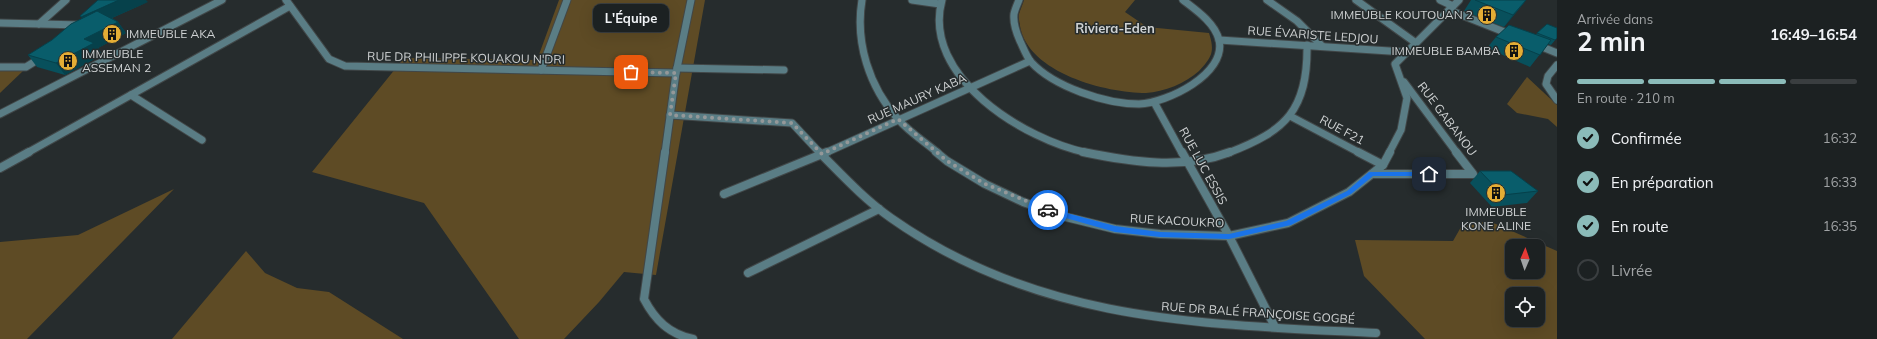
<!DOCTYPE html>
<html lang="fr">
<head>
<meta charset="utf-8">
<style>
  body { margin:0; font-family:Mulish,sans-serif; background:#25292a; color:#f1f3f6; height:100vh; display:flex; flex-direction:column; font-size:15px; white-space:nowrap }
  * { box-sizing:border-box; margin:0 }
  p { font-size:13px; color:#a0a3a5 }
  .icon { flex:none; width:22px; height:22px; fill:none; stroke:currentColor; stroke-width:2; stroke-linecap:round; stroke-linejoin:round }
  .map { position:relative; flex:1; overflow:hidden }
  .drawer { display:flex; flex-direction:column; background:#1c2122; width:320px }
  .drawer>* { flex:none }
  .needle { width:26px; rotate:2deg }
  .fabs { position:absolute; left:1505px; top:239px; display:grid; gap:8px }
  .fabs a { display:grid; place-items:center; width:40px; height:40px; border-radius:8px; background:#1c2122; box-shadow:0 4px 16px #0002,0 0 0 1px #3a3e40; font-size:20px }
  .pin { position:absolute; display:grid; place-items:center; width:34px; height:34px; color:#fff; margin:-17px; border-radius:8px; box-shadow:0 2px 6px #0006 }
  .courier { position:absolute; display:grid; place-items:center; width:40px; height:40px; margin:-20px; border:3px solid #1a73e8; border-radius:50%; background:#fff; color:#222; box-shadow:0 1px 5px #0007 }
  .bubble { position:absolute; height:28px; border-radius:8px; background:#1c2122; box-shadow:0 4px 16px #0002,0 0 0 1px #3a3e40; font-size:13px; font-weight:700; line-height:28px; text-align:center }
  .headline em { font-style:normal; font-weight:700 }
  .headline div { display:flex; flex-direction:column-reverse }
  .headline { display:flex; align-items:center; justify-content:space-between; height:68px; padding:0 20px }
  h1 { font-size:26px; font-weight:700; line-height:30px }
  .bar { display:grid; grid-template-columns:repeat(4,1fr); gap:6px 4px; align-content:center; height:48px; padding:0 20px }
  .bar i { height:5px; border-radius:3px; background:#3a3e40 }
  .bar .on { background:#8bbbb9 }
  .bar p { grid-column:span 4 }
  ol { padding:0 20px; list-style:none }
  li { display:flex; align-items:center; gap:12px; height:44px }
  li p { margin-inline-start:auto }
  li .icon { padding:4px; border-radius:50%; background:#8bbbb9; color:#111; stroke-width:4 }
  li:last-child { color:#a0a3a5 }
  li i { width:22px; height:22px; border:2px solid #3a3e40; border-radius:50% }
  main { display:flex; flex:1; min-height:0 }
  .map>svg:first-child { display:block }
  .green { fill:#5e4b25; fill-rule:evenodd }
  .lines { fill:none; stroke-linecap:round; stroke-linejoin:round }
  .minor-far1-casing { stroke:#414748; stroke-width:9 }
  .minor-casing { stroke:#414748; stroke-width:10 }
  .minor-far1 { stroke:#5a7d85; stroke-width:7 }
  .minor { stroke:#5a7d85; stroke-width:8 }
  .wall { fill:#08505c }
  .shaded-wall { fill:#06414b }
  .building { fill:#095d6b; stroke:#06414b }
  .route { fill:#1a73e8 }
  .done { stroke:#949899; stroke-width:4; stroke-dasharray:0 7.2 }
  .labels { text-anchor:middle; stroke-width:3; stroke-linejoin:round; paint-order:stroke }
  .poi-label { font-size:12px; fill:#cfd2d3; stroke:#262c2d; text-anchor:end }
  .street-label { font-size:12px; fill:#cfd2d3; stroke:#262c2d }
  .neighbourhood-label { font-size:13px; font-weight:bold; fill:#cfd2d3; stroke:#262c2d }
</style>
</head>
<body>
<main>
<div class="map">
<svg width="1557" height="339" viewBox="0 0 1557 339">
  <rect width="100%" height="100%" fill="#262c2d"/>
  <g class="green">
    <path d="M559,0H705L656,275L624,272L599,302L564,339H519L424,203L312,172L404,58L537,60Z"/>
    <path d="M1024,0H1135L1125,12L1147,27L1209,33C1215,52 1212,57 1199,71C1186,83 1164,92 1146,93C1106,93 1028,73 1020,26C1020,23 1018,18 1019,14C1020,10 1023,4 1024,0Z"/>
    <path d="M0,70H24L0,93Z"/>
    <path d="M1527,77L1557,105V127L1548,119L1517,113L1507,104Z"/>
    <path d="M174,189L27,339H0V242L78,235Z"/>
    <path d="M1489,221L1557,251V339H1425L1364,276L1355,240L1453,241L1461,227ZM1512,246H1538V272H1512ZM1512,294H1538V320H1512Z"/>
    <path d="M246,251L265,273L297,288L329,292L403,339H172Z"/>
  </g>
  <g class="lines">
    <g class="minor-far1-casing">
      <g id="minor-far1">
        <path d="M286,0L329,59L345,66L676,73"/>
        <path d="M862,0C855,42 869,87 898,119C909,132 925,142 938,153"/>
        <path d="M912,0L940,4"/>
        <path d="M942,0C921,77 1025,140 1088,153"/>
        <path d="M1019,0C1017,5 1015,9 1014,14C1013,23 1016,32 1020,41C1023,47 1026,56 1031,62C1054,87 1106,104 1139,104C1167,103 1227,74 1219,40C1215,23 1196,10 1183,0"/>
        <path d="M1267,0L1297,21L1322,46"/>
        <path d="M1356,0L1416,43L1395,64L1407,98L1401,130L1389,153"/>
        <path d="M1440,0L1453,6"/>
        <path d="M1449,10L1512,35"/>
        <path d="M0,23L81,25"/>
        <path d="M39,24L66,0"/>
        <path d="M1219,40L1405,52"/>
        <path d="M1416,43L1459,0"/>
        <path d="M1535,44L1557,53"/>
        <path d="M1557,65L1548,76L1546,84L1557,100"/>
        <path d="M0,67H26L42,57"/>
        <path d="M677,68L784,70"/>
        <path d="M541,70L567,0"/>
        <path d="M1404,82L1457,153"/>
        <path d="M131,95L202,140"/>
        <path d="M1154,102L1182,153"/>
        <path d="M0,114L222,0"/>
        <path d="M670,115L792,123L820,153"/>
        <path d="M1290,116L1360,153"/>
        <path d="M27,153L290,6"/>
        <path d="M665,153L676,73L691,0"/>
        <path d="M825,153L1030,61"/>
        <path d="M1228,153C1286,131 1308,110 1307,45"/>
      </g>
    </g>
    <g class="minor-casing">
      <g id="minor">
        <path d="M665,152L644,299C655,320 669,334 693,339"/>
        <path d="M819,152C842,175 864,199 891,218C1040,323 1202,324 1376,333"/>
        <path d="M936,152L947,161L985,184L1023,202L1066,217L1115,229L1160,234L1229,236L1288,223L1349,192L1383,165L1390,152"/>
        <path d="M1083,152C1131,162 1183,170 1230,152"/>
        <path d="M1182,152L1229,236L1275,327"/>
        <path d="M1358,152L1383,165"/>
        <path d="M0,168L29,152"/>
        <path d="M1372,174H1473L1456,152"/>
        <path d="M724,194L827,152"/>
        <path d="M748,273L879,209"/>
      </g>
    </g>
    <use href="#minor-far1" class="minor-far1"/>
    <use href="#minor" class="minor"/>
  </g>
  <g class="wall">
    <path d="M1471,0H1526L1519,9L1504,27L1464,11Z"/>
    <path d="M148,2L112,18L118,22L126,33L98,48L102,55L65,75L37,67L28,55L52,40Z"/>
    <path d="M1537,33L1557,38L1551,45L1548,44L1530,67L1487,48L1496,37L1536,35Z"/>
    <path d="M1480,171L1538,191L1527,203L1492,207L1470,183Z"/>
  </g>
  <g class="shaded-wall">
    <path d="M119,0H146L148,2L89,28L81,17Z"/>
    <path d="M1526,0L1519,9L1504,27L1513,15Z"/>
    <path d="M118,22L126,33L98,48L102,55L65,75L56,63L84,39Z"/>
  </g>
  <g class="building">
    <path d="M98,0H119L81,17L80,16Z"/>
    <path d="M1475,0H1526L1513,15Z"/>
    <path d="M97,11L118,22L84,39L94,43L56,63L28,55L52,40L71,24Z"/>
    <path d="M1547,24L1557,28V38L1555,40L1537,33Z"/>
    <path d="M1509,25L1551,40L1540,55L1496,37Z"/>
    <path d="M1480,171H1511L1538,191L1503,195Z"/>
  </g>
  <path class="route" d="M1369,172H1429L1433,174L1429,176H1373L1351,194L1291,225L1229,239L1160,237L1115,232L1048,213L1045,210L1048,208L1115,226L1160,232L1229,234L1286,221L1347,191Z"/>
  <g class="lines">
    <path class="done" d="M631,72L676,73L670,115L792,123L822,154L898,119L947,161L985,184L1048,210"/>
  </g>
  <defs>
    <g id="building-disc" transform="scale(1)"><circle r="9.5" fill="#e4ad35" stroke="#262c2d"/><path d="M-4-6H4V6H1V3H-1V6H-4ZM-2.5-4.3h1.7v1.8h-1.7ZM.8-4.3h1.7v1.8H.8ZM-2.5-1h1.7V.8h-1.7ZM.8-1h1.7V.8H.8Z" fill="#111"/></g>
  </defs>
  <g fill-rule="evenodd">
    <use href="#building-disc" x="1487" y="15"/>
    <use href="#building-disc" x="112" y="34"/>
    <use href="#building-disc" x="1514" y="51"/>
    <use href="#building-disc" x="68" y="61"/>
    <use href="#building-disc" x="1496" y="193"/>
  </g>
  <g class="labels">
    <g class="poi-label">
      <text x="1473" y="19">IMMEUBLE KOUTOUAN 2</text>
      <text x="126" y="38" text-anchor="start">IMMEUBLE AKA</text>
      <text x="1500" y="55">IMMEUBLE BAMBA</text>
      <text x="82" y="58" text-anchor="start">IMMEUBLE<tspan x="82" dy="14">ASSEMAN 2</tspan></text>
      <text x="1496" y="216" text-anchor="middle">IMMEUBLE<tspan x="1496" dy="14">KONE ALINE</tspan></text>
    </g>
    <g class="street-label">
      <text transform="translate(1313 35) rotate(4)" y="4">RUE ÉVARISTE LEDJOU</text>
      <text transform="translate(466 58) rotate(1)" y="4">RUE DR PHILIPPE KOUAKOU N'DRI</text>
      <text transform="translate(917 99) rotate(-24)" y="4">RUE MAURY KABA</text>
      <text transform="translate(1447 119) rotate(53)" y="4">RUE GABANOU</text>
      <text transform="translate(1342 130) rotate(28)" y="4">RUE F21</text>
      <text transform="translate(1203 166) rotate(61)" y="4">RUE LUC ESSIS</text>
      <text transform="translate(1177 221) rotate(3)" y="4">RUE KACOUKRO</text>
      <text transform="translate(1258 313) rotate(4)" y="4">RUE DR BALÉ FRANÇOISE GOGBÉ</text>
    </g>
    <g class="neighbourhood-label">
      <text x="1115" y="33">Riviera-Eden</text>
    </g>
  </g>
</svg>
<div class="fabs">
<a><svg class="needle" viewBox="-14 -14 28 28"><path d="M0-13l5 13h-10z" fill="#e53935"/><path d="M0 13l5-13h-10z" fill="#a0a3a5"/></svg></a>
<a><svg class="icon" aria-label="locate" viewBox="0 0 24 24"><circle cx="12" cy="12" r="6"/><path d="M12 2v4M12 18v4M2 12h4M18 12h4"/></svg></a>
</div>
<div class="pin" style="left:631px;top:72px;background:#ea580c"><svg class="icon" aria-label="bag" viewBox="0 0 24 24"><path d="M5 8h14l-1 12H6zM9 8a3 3 0 0 1 6 0"/></svg></div>
<div class="pin" style="left:1429px;top:174px;background:#1f2937"><svg class="icon" aria-label="home" viewBox="0 0 24 24"><path d="M3 11l9-7 9 7M6 9v11h12V9"/></svg></div>
<div class="courier" style="left:1048px;top:210px"><svg class="icon" aria-label="car" viewBox="0 0 24 24"><path d="M5 17H2v-5l4-1 3-4h7l3 4 3 1v5h-3M9 17h6M6 11h13"/><circle cx="7" cy="17" r="2"/><circle cx="17" cy="17" r="2"/></svg></div>
<div class="bubble" style="left:593px;top:4px;width:76px">L'Équipe</div>
</div>
<section class="drawer">
<div class="headline"><div><h1>2 min</h1><p>Arrivée dans</p></div><em>16:49–16:54</em></div>
<div class="bar"><i class="on"></i><i class="on"></i><i class="on"></i><i></i><p>En route · 210 m</p></div>
<ol>
<li><svg class="icon" aria-label="check" viewBox="0 0 24 24"><path d="M5 12l5 5 9-10"/></svg>Confirmée<p>16:32</p></li>
<li><svg class="icon" aria-label="check" viewBox="0 0 24 24"><path d="M5 12l5 5 9-10"/></svg>En préparation<p>16:33</p></li>
<li><svg class="icon" aria-label="check" viewBox="0 0 24 24"><path d="M5 12l5 5 9-10"/></svg>En route<p>16:35</p></li>
<li><i></i>Livrée</li>
</ol>
</section>
</main>
</body>
</html>
